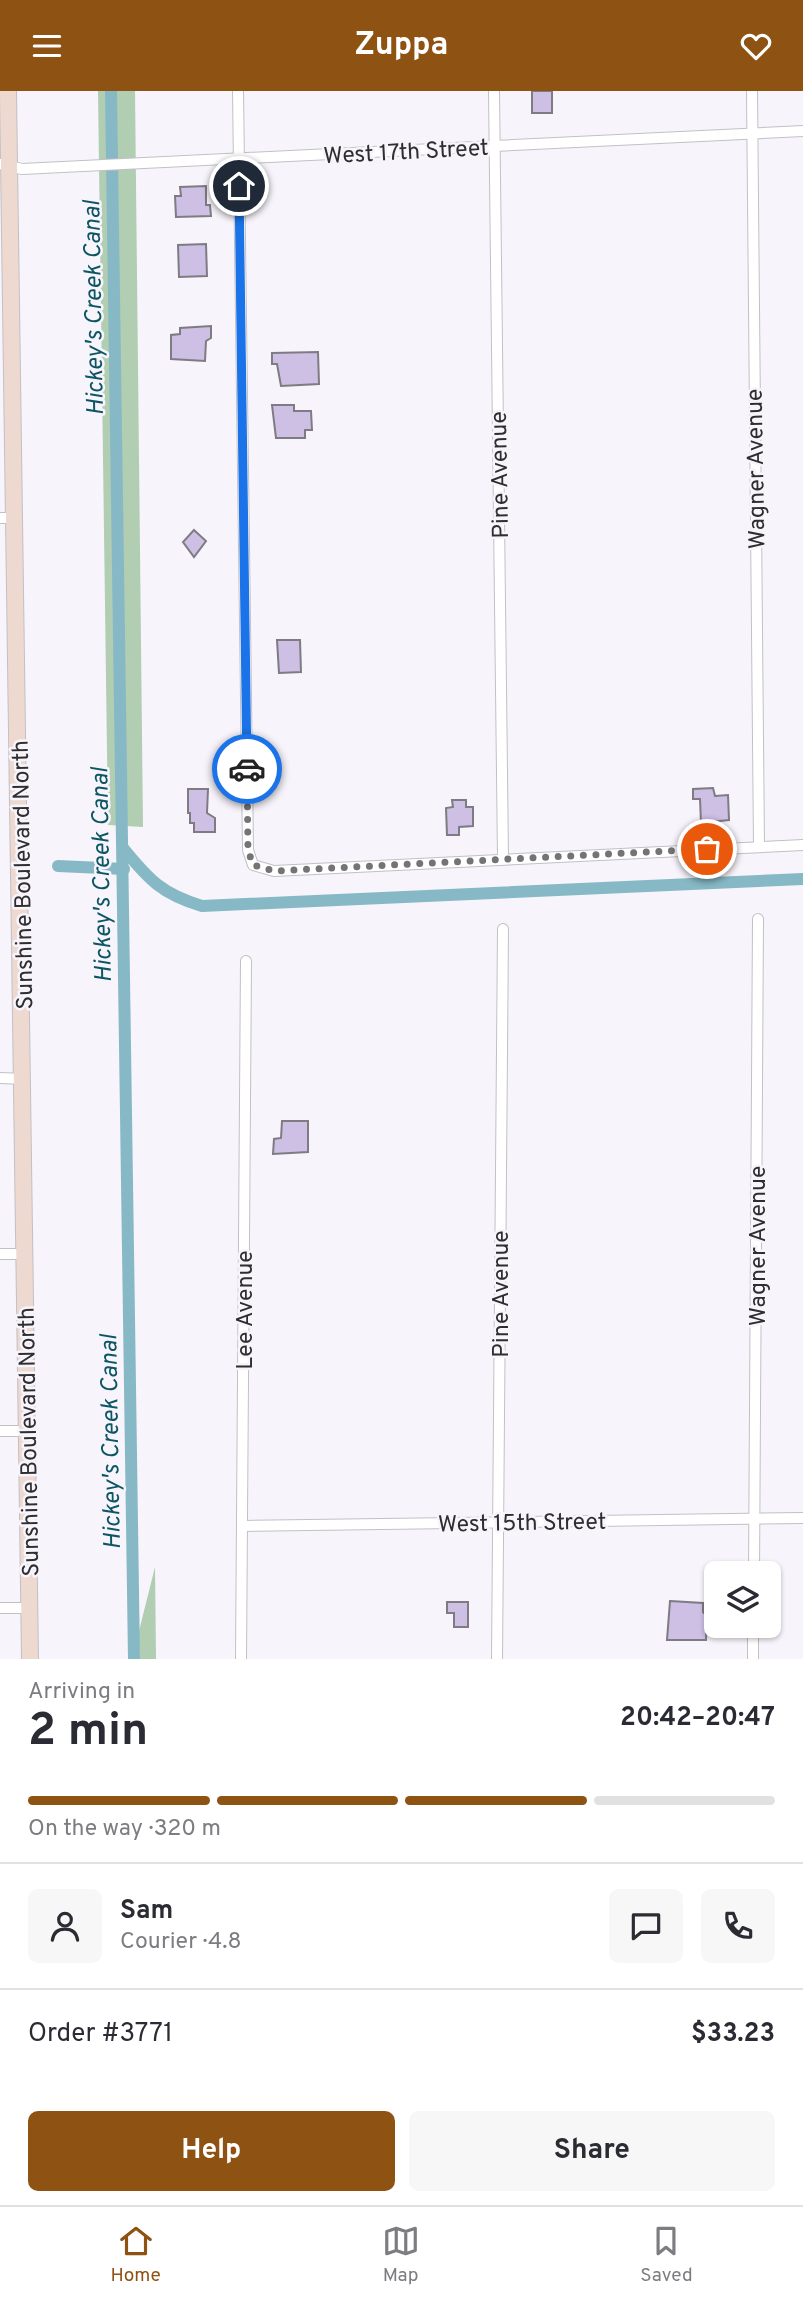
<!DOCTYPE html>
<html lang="en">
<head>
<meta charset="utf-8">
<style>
  body { margin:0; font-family:Overpass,sans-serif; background:#f7f7f7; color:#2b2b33; height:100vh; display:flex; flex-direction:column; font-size:26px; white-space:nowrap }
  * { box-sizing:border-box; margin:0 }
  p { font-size:23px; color:#7c7c81 }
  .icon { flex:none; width:38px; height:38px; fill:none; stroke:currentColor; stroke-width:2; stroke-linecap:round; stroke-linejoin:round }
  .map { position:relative; height:1568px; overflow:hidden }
  .panel { display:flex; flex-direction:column; background:#fff; flex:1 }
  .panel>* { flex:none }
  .controls { position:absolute; left:704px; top:1470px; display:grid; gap:14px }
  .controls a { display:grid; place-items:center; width:77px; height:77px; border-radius:10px; background:#fff; box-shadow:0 2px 5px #0004; font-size:35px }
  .pin { position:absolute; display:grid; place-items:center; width:60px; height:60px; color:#fff; margin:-30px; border:4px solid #fff; border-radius:50%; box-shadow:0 2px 7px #0007 }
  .courier { position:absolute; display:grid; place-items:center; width:70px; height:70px; margin:-35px; border:5px solid #1a73e8; border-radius:50%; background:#fff; color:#222; box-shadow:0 2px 9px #0007 }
  .summary em { font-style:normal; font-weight:700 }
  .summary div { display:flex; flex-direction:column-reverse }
  .summary { display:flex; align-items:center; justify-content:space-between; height:119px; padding:0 28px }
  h1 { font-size:46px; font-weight:700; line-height:52px }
  .bar { display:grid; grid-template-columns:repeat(4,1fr); gap:10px 7px; align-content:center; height:84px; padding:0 28px }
  .bar i { height:9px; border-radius:5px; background:#e1e1e2 }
  .bar .active { background:#8e5213 }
  .bar p { grid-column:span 4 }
  .line { display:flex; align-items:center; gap:18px; padding:0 28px; border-top:2px solid #e1e1e2 }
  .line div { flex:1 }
  .round { display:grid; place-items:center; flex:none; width:74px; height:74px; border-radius:10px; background:#f7f7f7 }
  .action { display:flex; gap:14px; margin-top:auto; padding:14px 28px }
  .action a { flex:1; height:80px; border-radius:10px; background:#8e5213; color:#fff; font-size:28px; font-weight:700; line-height:80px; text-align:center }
  .action a+a { background:#f7f7f7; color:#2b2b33 }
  header { display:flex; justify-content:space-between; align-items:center; height:91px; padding:0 28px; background:#8e5213; color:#fff; font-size:32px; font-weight:700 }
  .menu { display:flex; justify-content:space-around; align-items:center; height:98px; border-top:2px solid #e1e1e2; background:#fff; font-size:19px; color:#7c7c81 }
  .menu a { display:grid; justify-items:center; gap:4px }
  .menu .active { color:#8e5213 }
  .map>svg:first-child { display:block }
  .green { fill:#b1cdb2 }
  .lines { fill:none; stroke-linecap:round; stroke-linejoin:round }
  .canal { stroke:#86b9c5; stroke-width:12 }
  .building { fill:#cebfe5; stroke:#7e7c82; stroke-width:2 }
  .street-casing { stroke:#c2c0c5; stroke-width:12 }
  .secondary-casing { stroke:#c2c0c5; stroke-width:18 }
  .street { stroke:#fff; stroke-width:10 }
  .secondary { stroke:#edd9d0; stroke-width:16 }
  .done { stroke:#747376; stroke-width:7; stroke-dasharray:0 12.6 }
  .route { stroke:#1a73e8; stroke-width:9 }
  .labels { text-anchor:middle; stroke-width:5; stroke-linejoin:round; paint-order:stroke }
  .street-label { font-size:23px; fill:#2e2d2f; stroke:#f7f4fb }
  .water-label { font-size:24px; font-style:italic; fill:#0c5563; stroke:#f7f4fb }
</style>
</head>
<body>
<header><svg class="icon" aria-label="menu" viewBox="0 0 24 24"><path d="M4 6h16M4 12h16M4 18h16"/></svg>Zuppa<svg class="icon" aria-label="heart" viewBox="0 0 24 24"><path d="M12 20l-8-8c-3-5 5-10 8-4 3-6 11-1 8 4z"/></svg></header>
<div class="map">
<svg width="803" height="1568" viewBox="0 0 803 1568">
  <rect width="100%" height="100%" fill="#f7f4fb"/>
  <g class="green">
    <path d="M98,0H135L143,736L108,734Z"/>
    <path d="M155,1476L156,1568H140L138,1544Z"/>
  </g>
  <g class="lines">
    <g class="canal">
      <path d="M111,0L134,1568"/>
      <path d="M123,757C149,789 162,803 202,815L803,788"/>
      <path d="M58,775L124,778"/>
    </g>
  </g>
  <g class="building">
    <rect x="532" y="0" width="20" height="22"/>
    <path d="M206,95V114H210L211,125L176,126L175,105H181L180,96Z"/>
    <path d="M206,153L207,185L179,186L178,154Z"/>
    <path d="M211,235V247L206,250L205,270L171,268V244L180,243V237Z"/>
    <path d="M318,261L319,293L281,295L277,273H272V262Z"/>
    <path d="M272,314H294V320H311L312,339H305V347H276Z"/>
    <path d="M194,439L206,450L194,466L183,451Z"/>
    <path d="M277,549H300L301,581L279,582Z"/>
    <path d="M713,697L715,705L728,704L729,729L701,732L700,708H693V698Z"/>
    <path d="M188,698H208L207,722L215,727V741H194V732H190V722H188Z"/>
    <path d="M452,709H466V716H473V735L459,736V744H447L446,717L453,716Z"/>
    <path d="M282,1030H308V1061L273,1063L274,1048L281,1047Z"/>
    <path d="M670,1510L703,1512V1521L707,1525L706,1549H667Z"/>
    <path d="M447,1511H468V1536H454V1522H447Z"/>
  </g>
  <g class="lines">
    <g class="street-casing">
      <g id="street">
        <path d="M238,0L248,759L253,774L274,780L803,754"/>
        <path d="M494,0L503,768"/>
        <path d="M752,0L759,756"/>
        <path d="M0,73L22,78L803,40"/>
        <path d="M0,427H16"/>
        <path d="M0,987L24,988"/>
        <path d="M0,1163H26"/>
        <path d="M0,1340H29"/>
        <path d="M242,1435L803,1427"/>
        <path d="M754,1482L758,828"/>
        <path d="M0,1517H30"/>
        <path d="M241,1568L246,870"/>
        <path d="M497,1568L503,838"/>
        <path d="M753,1568V1535"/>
      </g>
    </g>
    <g class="secondary-casing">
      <path id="secondary" d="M8,0L30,1568"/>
    </g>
    <use href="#street" class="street"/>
    <use href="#secondary" class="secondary"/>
  </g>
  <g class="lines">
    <path class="done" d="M247,678L248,759L253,774L274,780L707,758"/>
    <path class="route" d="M239,95L247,678"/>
  </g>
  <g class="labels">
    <g class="street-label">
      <text transform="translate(406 60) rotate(-3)" y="8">West 17th Street</text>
      <text transform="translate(755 378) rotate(-91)" y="8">Wagner Avenue</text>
      <text transform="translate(499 384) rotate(-91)" y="8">Pine Avenue</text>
      <text transform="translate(22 784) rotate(-91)" y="8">Sunshine Boulevard North</text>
      <text transform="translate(757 1155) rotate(-90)" y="8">Wagner Avenue</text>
      <text transform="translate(500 1203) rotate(-90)" y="8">Pine Avenue</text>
      <text transform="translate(244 1219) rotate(-90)" y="8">Lee Avenue</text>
      <text transform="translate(28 1351) rotate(-91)" y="8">Sunshine Boulevard North</text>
      <text transform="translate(522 1431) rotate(-1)" y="8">West 15th Street</text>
    </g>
    <g class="water-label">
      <text transform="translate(93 217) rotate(-91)" y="8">Hickey's Creek Canal</text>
      <text transform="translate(101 784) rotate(-91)" y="8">Hickey's Creek Canal</text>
      <text transform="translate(110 1351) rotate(-91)" y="8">Hickey's Creek Canal</text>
    </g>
  </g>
</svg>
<div class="controls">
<a><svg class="icon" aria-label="layers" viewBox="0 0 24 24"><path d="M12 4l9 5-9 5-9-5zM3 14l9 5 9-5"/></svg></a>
</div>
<div class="pin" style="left:707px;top:758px;background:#ea580c"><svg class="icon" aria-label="bag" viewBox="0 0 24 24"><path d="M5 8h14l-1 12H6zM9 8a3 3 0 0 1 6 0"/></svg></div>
<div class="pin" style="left:239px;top:95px;background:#1f2937"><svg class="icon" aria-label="home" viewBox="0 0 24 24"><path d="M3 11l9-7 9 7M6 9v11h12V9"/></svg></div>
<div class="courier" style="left:247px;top:678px"><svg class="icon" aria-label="car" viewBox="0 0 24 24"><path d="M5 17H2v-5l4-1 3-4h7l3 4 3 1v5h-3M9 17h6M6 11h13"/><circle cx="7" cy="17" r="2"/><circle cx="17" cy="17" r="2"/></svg></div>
</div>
<section class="panel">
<div class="summary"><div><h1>2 min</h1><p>Arriving in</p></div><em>20:42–20:47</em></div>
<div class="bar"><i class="active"></i><i class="active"></i><i class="active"></i><i></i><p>On the way · 320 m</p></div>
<div class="line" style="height:126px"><a class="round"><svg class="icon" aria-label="person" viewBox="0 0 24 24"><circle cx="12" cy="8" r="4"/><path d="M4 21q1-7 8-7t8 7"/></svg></a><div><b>Sam</b><p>Courier · 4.8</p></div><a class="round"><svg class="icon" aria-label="chat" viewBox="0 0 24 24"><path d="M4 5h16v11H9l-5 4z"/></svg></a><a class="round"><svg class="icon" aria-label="phone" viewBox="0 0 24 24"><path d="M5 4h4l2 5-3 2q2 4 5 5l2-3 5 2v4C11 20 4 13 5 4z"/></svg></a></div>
<div class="line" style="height:91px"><div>Order #3771</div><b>$33.23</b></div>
<div class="action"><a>Help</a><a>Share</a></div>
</section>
<nav class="menu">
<a class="active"><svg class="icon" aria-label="home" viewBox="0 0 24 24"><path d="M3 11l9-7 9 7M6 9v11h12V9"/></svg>Home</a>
<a><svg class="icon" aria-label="map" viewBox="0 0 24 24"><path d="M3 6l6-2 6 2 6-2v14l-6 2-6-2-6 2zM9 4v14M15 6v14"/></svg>Map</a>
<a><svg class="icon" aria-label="saved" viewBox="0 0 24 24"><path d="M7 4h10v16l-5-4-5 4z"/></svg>Saved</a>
</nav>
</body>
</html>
